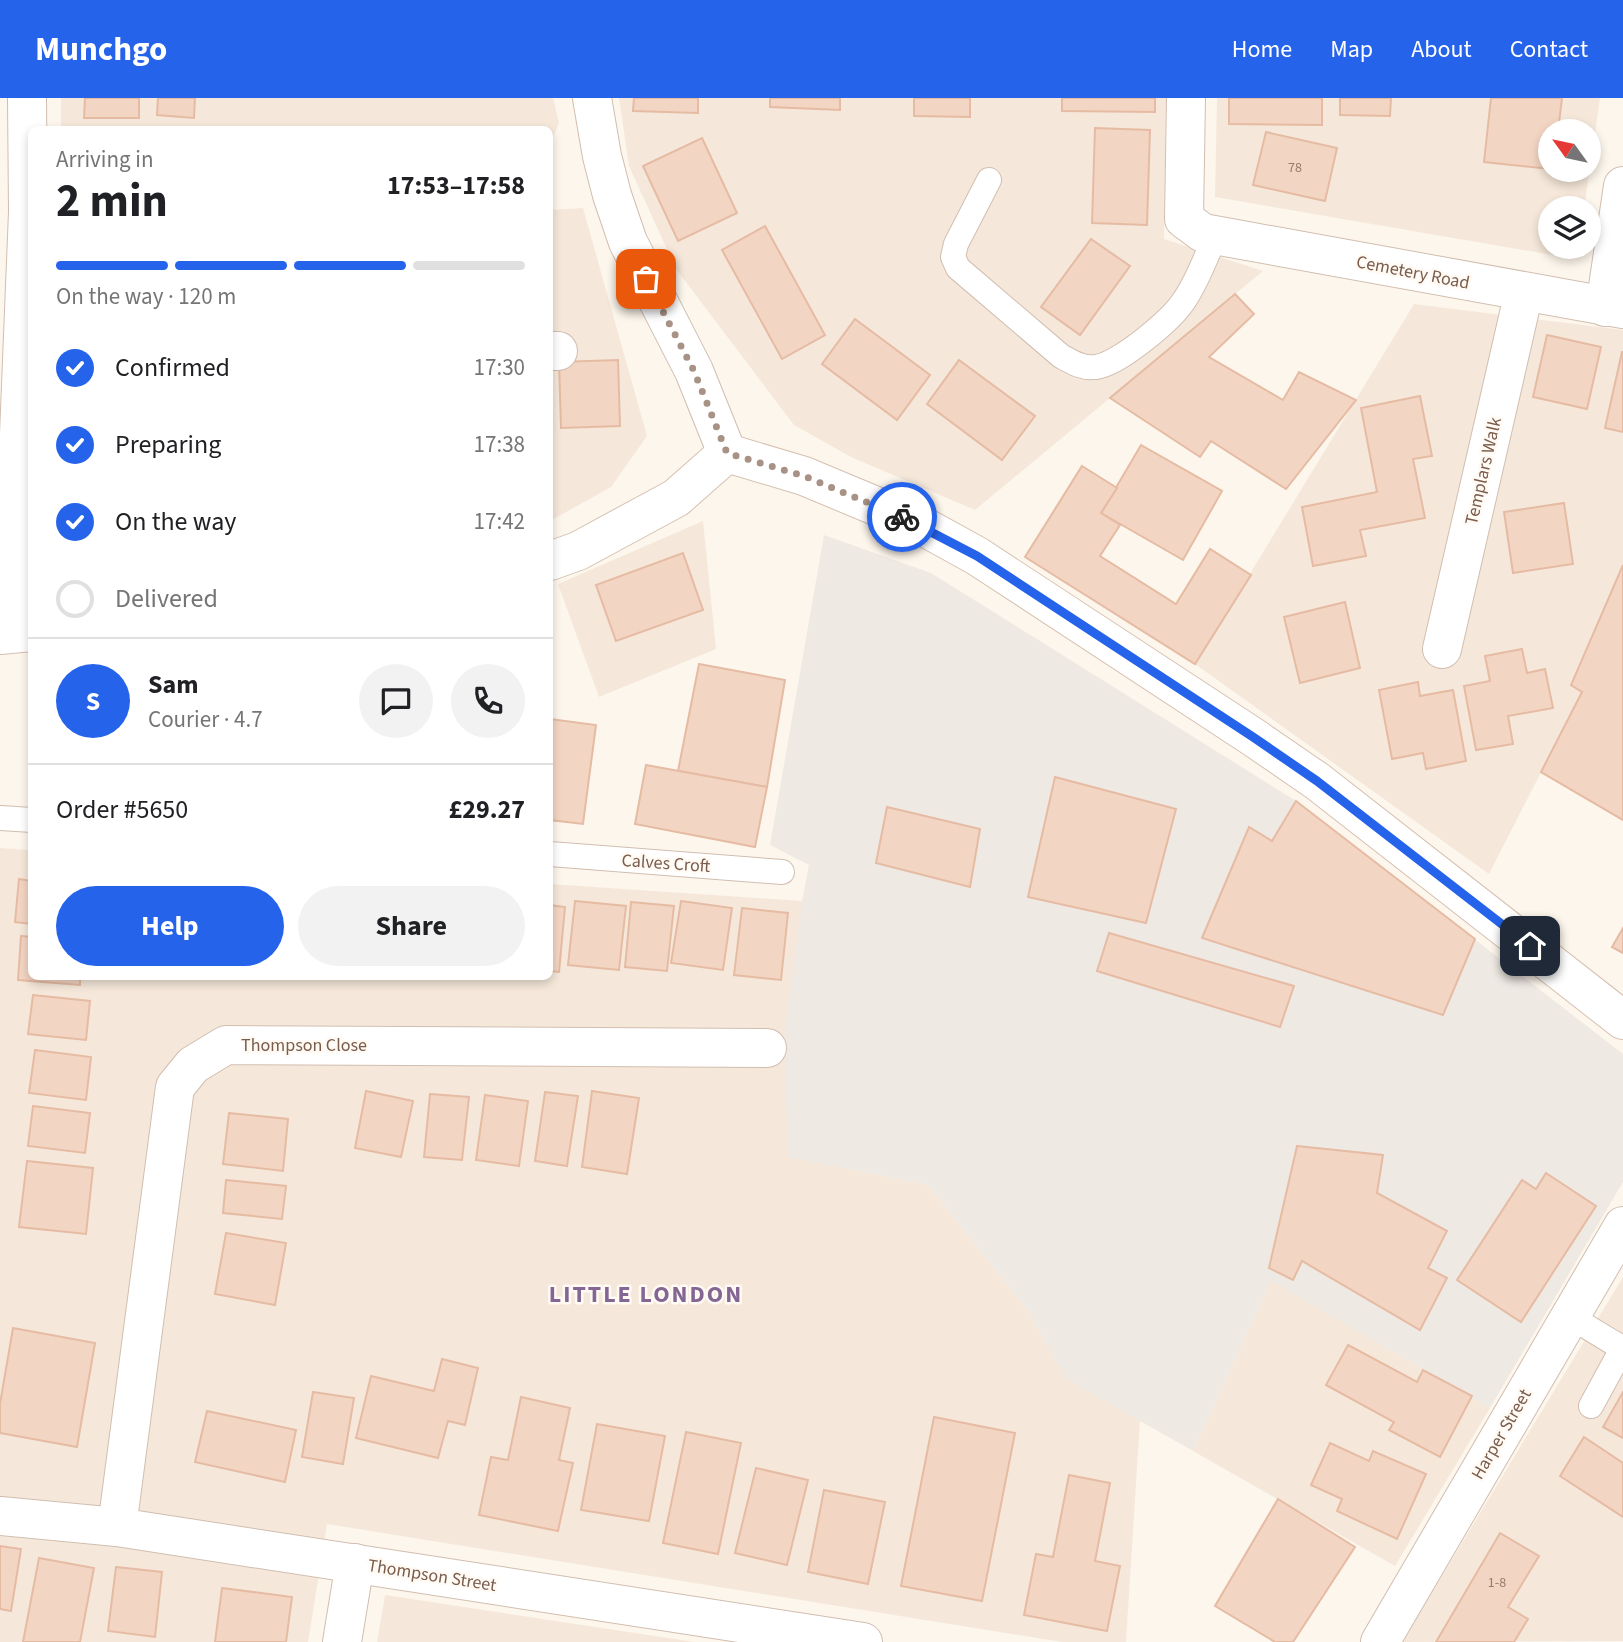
<!DOCTYPE html>
<html lang="en">
<head>
<meta charset="utf-8">
<style>
  body { margin:0; font-family:"Source Sans 3",sans-serif; background:#f2f2f2; color:#202124; height:100vh; display:flex; flex-direction:column; font-size:26px; white-space:nowrap }
  * { box-sizing:border-box; margin:0 }
  p { font-size:23px; color:#757577 }
  .icon { flex:none; width:38px; height:38px; fill:none; stroke:currentColor; stroke-width:2; stroke-linecap:round; stroke-linejoin:round }
  .map { position:relative; flex:1; overflow:hidden }
  .sheet { position:absolute; left:28px; top:28px; width:525px; height:854px; display:flex; flex-direction:column; background:#fff; border-radius:10px; box-shadow:0 4px 10px #0003 }
  .sheet>* { flex:none }
  .needle { width:46px; rotate:303deg }
  .tools { position:absolute; left:1538px; top:21px; display:grid; gap:14px }
  .tools a { display:grid; place-items:center; width:63px; height:63px; border-radius:50%; background:#fff; box-shadow:0 4px 10px #0003; font-size:35px }
  .pin { position:absolute; display:grid; place-items:center; width:60px; height:60px; color:#fff; margin:-30px; border-radius:14px; box-shadow:0 4px 10px #0006 }
  .courier { position:absolute; display:grid; place-items:center; width:70px; height:70px; margin:-35px; border:5px solid #2563eb; border-radius:50%; background:#fff; color:#222; box-shadow:0 2px 9px #0007 }
  .summary em { font-style:normal; font-weight:700 }
  .summary div { display:flex; flex-direction:column-reverse }
  .summary { display:flex; align-items:center; justify-content:space-between; height:119px; padding:0 28px }
  h1 { font-size:46px; font-weight:700; line-height:52px }
  .bar { display:grid; grid-template-columns:repeat(4,1fr); gap:10px 7px; align-content:center; height:84px; padding:0 28px }
  .bar i { height:9px; border-radius:5px; background:#e0e0e0 }
  .bar .active { background:#2563eb }
  .bar p { grid-column:span 4 }
  .line { display:flex; align-items:center; gap:18px; padding:0 28px; border-top:2px solid #e0e0e0 }
  .line div { flex:1 }
  .round { display:grid; place-items:center; flex:none; width:74px; height:74px; border-radius:37px; background:#f2f2f2 }
  ol { padding:0 28px; list-style:none }
  li { display:flex; align-items:center; gap:21px; height:77px }
  li p { margin-inline-start:auto }
  li .icon { padding:7px; border-radius:50%; background:#2563eb; color:#fff; stroke-width:4 }
  li:last-child { color:#757577 }
  li i { width:38px; height:38px; border:4px solid #e0e0e0; border-radius:50% }
  .action { display:flex; gap:14px; margin-top:auto; padding:14px 28px }
  .action a { flex:1; height:80px; border-radius:42px; background:#2563eb; color:#fff; font-size:28px; font-weight:700; line-height:80px; text-align:center }
  .action a+a { background:#f2f2f2; color:#202124 }
  header { display:flex; align-items:center; gap:42px; box-sizing:border-box; height:98px; padding:0 35px; background:#2563eb; color:#fff }
  header strong { font-size:33px }
  nav { display:flex; gap:38px; margin-inline-start:auto; font-size:24px }
  .map>svg:first-child { display:block }
  .residential { fill:#f5e8da; fill-rule:evenodd }
  .industrial { fill:#efe9e4 }
  .building { fill:#f3d5c3; stroke:#e6bba3; stroke-width:2 }
  .lines { fill:none; stroke-linecap:round; stroke-linejoin:round }
  .service-casing { stroke:#d1beb0; stroke-width:26 }
  .minor-casing { stroke:#d1beb0; stroke-width:40 }
  .tertiary-casing { stroke:#d1beb0; stroke-width:40 }
  .secondary-casing { stroke:#d6c0b0; stroke-width:40 }
  .service { stroke:#fff; stroke-width:24 }
  .minor { stroke:#fff; stroke-width:38 }
  .tertiary { stroke:#fff; stroke-width:38 }
  .secondary { stroke:#fff; stroke-width:38 }
  .done { stroke:#a89285; stroke-width:7; stroke-dasharray:0 12.6 }
  .route { stroke:#2563eb; stroke-width:9 }
  .labels { text-anchor:middle; stroke-width:5; stroke-linejoin:round; paint-order:stroke }
  .number-label { font-size:14px; fill:#987a6a }
  .street-label { font-size:18px; fill:#7a5c4d; stroke:#fffaf3 }
  .district-label { font-size:24px; font-weight:bold; letter-spacing:2px; fill:#846695; stroke:#fffaf3 }
</style>
</head>
<body>
<header>
<strong>Munchgo</strong>
<nav><a>Home</a><a>Map</a><a>About</a><a>Contact</a></nav>
</header>
<div class="map">
<svg width="1623" height="1544" viewBox="0 0 1623 1544">
  <rect width="100%" height="100%" fill="#fdf6ec"/>
  <g class="residential">
    <path d="M61,0H553L559,25L550,47V32H61Z"/>
    <path d="M619,0H1166L1164,141L1263,173L975,412L851,359L794,327L676,171L629,68Z"/>
    <path d="M1217,0H1600L1584,110H1550V149H1578L1576,161L1215,99ZM1550,33H1589V72H1550Z"/>
    <path d="M583,110L647,338L611,389L550,423V112Z"/>
    <path d="M1414,206L1623,232V467L1571,587L1582,594L1489,776L1195,566Z"/>
    <path d="M703,423L716,551L599,599L558,486Z"/>
    <path d="M0,750L31,752L32,878H550V786L802,803L796,951L788,1058L928,1087L1025,1209L1066,1280L1140,1322L1126,1544H1062L327,1426L308,1544H0Z"/>
    <path d="M1623,1179V1543L1402,1544Z"/>
    <path d="M1271,1182L1490,1310L1395,1468L1193,1353Z"/>
    <path d="M385,1497L694,1544H377Z"/>
  </g>
  <path class="industrial" d="M824,437L931,475L1296,703L1623,956V1084L1490,1310L1271,1183L1193,1353L1066,1281L1025,1209L928,1087L788,1059L784,941L802,803L809,767L770,747Z"/>
  <g class="building">
    <path d="M85,0H139V20H84Z"/>
    <path d="M158,0H195L194,20L157,17Z"/>
    <path d="M634,0H698V15L633,13Z"/>
    <path d="M770,0H840V12L770,9Z"/>
    <path d="M914,0H970V19L914,18Z"/>
    <path d="M1062,0H1155V14L1062,13Z"/>
    <path d="M1229,0H1322V27L1229,26Z"/>
    <path d="M1340,0H1391L1390,18L1340,17Z"/>
    <path d="M1491,0H1562L1558,33H1550V71L1484,64Z"/>
    <path d="M1095,30L1150,32L1147,127L1092,125Z"/>
    <path d="M1266,34L1337,50L1325,103L1253,87Z"/>
    <path d="M702,40L737,115L678,143L643,68Z"/>
    <path d="M765,128L825,237L782,261L722,152Z"/>
    <path d="M1091,141L1130,168L1080,237L1041,209Z"/>
    <path d="M1235,196L1254,216L1209,259L1283,302L1299,274L1356,302L1286,391L1211,343L1200,359L1110,300Z"/>
    <path d="M855,221L930,277L897,322L822,266Z"/>
    <path d="M1547,237L1601,249L1587,311L1533,299Z"/>
    <path d="M1622,254H1623V334L1605,330Z"/>
    <path d="M618,262L620,328L561,330L559,264Z"/>
    <path d="M959,262L1035,318L1002,362L927,306Z"/>
    <path d="M1420,298L1432,358L1413,361L1425,420L1360,432L1366,458L1313,468L1302,409L1377,394L1361,310Z"/>
    <path d="M1141,347L1222,393L1183,462L1101,415Z"/>
    <path d="M1082,368L1117,390L1101,415L1120,427L1100,458L1176,506L1210,451L1251,477L1195,566L1025,459Z"/>
    <path d="M1564,405L1573,466L1513,475L1504,414Z"/>
    <path d="M683,455L703,512L616,543L596,487Z"/>
    <path d="M1623,467V722L1541,674L1582,594L1571,587Z"/>
    <path d="M1345,504L1360,570L1300,585L1284,519Z"/>
    <path d="M1522,551L1527,575L1545,571L1553,610L1508,618L1513,646L1476,652L1464,588L1490,583L1485,558Z"/>
    <path d="M699,566L785,582L767,689L678,673Z"/>
    <path d="M1418,584L1420,598L1453,592L1466,663L1426,671L1423,655L1392,661L1379,592Z"/>
    <path d="M550,621L596,627L583,726L550,722Z"/>
    <path d="M646,667L767,689L755,749L635,726Z"/>
    <path d="M1055,679L1176,711L1146,825L1028,799Z"/>
    <path d="M1296,703L1475,841L1443,917L1202,840L1249,729L1272,743Z"/>
    <path d="M887,709L980,731L970,789L876,765Z"/>
    <path d="M19,781L32,783V826L15,824Z"/>
    <path d="M575,803L626,808L619,872L568,867Z"/>
    <path d="M681,803L732,810L723,872L671,865Z"/>
    <path d="M631,804L674,808L667,873L625,869Z"/>
    <path d="M550,807L565,809L559,874L550,873Z"/>
    <path d="M742,810L788,815L781,882L734,877Z"/>
    <path d="M1623,830V855L1612,849Z"/>
    <path d="M1109,835L1294,888L1280,929L1097,873Z"/>
    <path d="M21,838L32,839V878H80V887L18,882Z"/>
    <path d="M33,897L90,903L86,942L28,936Z"/>
    <path d="M35,952L91,959L86,1002L29,995Z"/>
    <path d="M366,993L413,1003L401,1059L355,1050Z"/>
    <path d="M592,993L639,1000L627,1076L582,1069Z"/>
    <path d="M545,994L578,998L567,1068L535,1063Z"/>
    <path d="M430,996L469,999L462,1062L424,1059Z"/>
    <path d="M485,997L528,1003L519,1068L476,1062Z"/>
    <path d="M33,1008L90,1015L85,1055L28,1048Z"/>
    <path d="M229,1015L288,1021L283,1073L223,1066Z"/>
    <path d="M1297,1048L1383,1057L1377,1095L1447,1133L1428,1170L1447,1180L1420,1232L1302,1163L1293,1182L1269,1170Z"/>
    <path d="M27,1063L93,1070L86,1136L19,1129Z"/>
    <path d="M1546,1075L1596,1108L1521,1224L1457,1182L1522,1082L1536,1091Z"/>
    <path d="M226,1082L286,1088L282,1121L223,1115Z"/>
    <path d="M226,1135L286,1145L275,1207L215,1196Z"/>
    <path d="M13,1230L95,1245L77,1349L0,1335V1306Z"/>
    <path d="M1348,1247L1417,1284L1423,1272L1472,1298L1440,1359L1389,1332L1394,1324L1326,1287Z"/>
    <path d="M442,1261L478,1270L465,1327L448,1323L438,1360L356,1340L371,1278L434,1293Z"/>
    <path d="M313,1294L354,1300L343,1366L302,1359Z"/>
    <path d="M1623,1294V1340L1603,1329Z"/>
    <path d="M521,1299L570,1310L559,1362L573,1365L558,1433L479,1417L491,1359L508,1362Z"/>
    <path d="M207,1313L296,1332L285,1384L195,1364Z"/>
    <path d="M934,1319L1015,1335L982,1503L901,1488Z"/>
    <path d="M597,1326L665,1338L649,1423L581,1412Z"/>
    <path d="M686,1334L741,1345L718,1456L663,1445Z"/>
    <path d="M1584,1339L1623,1365V1419L1560,1378Z"/>
    <path d="M1330,1345L1369,1363L1373,1353L1426,1376L1397,1441L1337,1413L1342,1401L1311,1387Z"/>
    <path d="M756,1370L808,1382L787,1467L735,1455Z"/>
    <path d="M1069,1377L1110,1385L1095,1463L1120,1468L1107,1533L1024,1517L1036,1456L1053,1459Z"/>
    <path d="M824,1392L885,1404L868,1486L808,1474Z"/>
    <path d="M1278,1401L1355,1449L1293,1544H1275L1215,1508Z"/>
    <path d="M1500,1435L1539,1458L1508,1509L1528,1521L1514,1544H1436Z"/>
    <path d="M0,1448L21,1451L11,1513L0,1511Z"/>
    <path d="M39,1460L94,1470L80,1544H23Z"/>
    <path d="M116,1469L162,1474L155,1539L108,1533Z"/>
    <path d="M222,1490L292,1499L286,1544H215Z"/>
  </g>
  <g class="lines">
    <g class="service-casing">
      <g id="service">
        <path d="M989,82L956,146L953,159L958,170L1061,258C1072,264 1083,271 1096,269C1119,266 1173,221 1185,201C1198,182 1206,158 1216,137"/>
        <path d="M0,720L32,722"/>
        <path d="M550,756L782,774"/>
        <path d="M1569,1218L1622,1250"/>
        <path d="M1591,1308L1623,1249"/>
      </g>
    </g>
    <g class="minor-casing">
      <g id="minor">
        <path d="M1186,0L1184,121L1203,135L1623,211"/>
        <path d="M1605,209L1623,88"/>
        <path d="M550,253H558"/>
        <path d="M11,535L28,114L27,0"/>
        <path d="M1442,551L1524,194"/>
        <path d="M0,1418L117,1429L863,1544"/>
        <path d="M117,1429L175,989L193,967L226,947L767,950"/>
        <path d="M342,1544L355,1465"/>
        <path d="M1380,1544L1623,1128"/>
      </g>
    </g>
    <g class="tertiary-casing">
      <path id="tertiary" d="M592,0L602,58L612,97L628,144L694,273L727,355"/>
    </g>
    <g class="secondary-casing">
      <g id="secondary">
        <path d="M550,463L578,453L676,400L727,355L804,378L919,426L977,458L1253,639L1317,683L1623,922"/>
        <path d="M0,537L32,534"/>
      </g>
    </g>
    <use href="#service" class="service"/>
    <use href="#minor" class="minor"/>
    <use href="#tertiary" class="tertiary"/>
    <use href="#secondary" class="secondary"/>
  </g>
  <g class="lines">
    <path class="done" d="M646,181L694,273L727,355L804,378L902,419"/>
    <path class="route" d="M902,419L977,458L1253,639L1317,683L1530,848"/>
  </g>
  <g class="labels">
    <g class="number-label">
      <text x="1295" y="74">78</text>
      <text x="1497" y="1489">1-8</text>
    </g>
    <g class="street-label">
      <text transform="translate(1413 174) rotate(11)" y="6">Cemetery Road</text>
      <text transform="translate(1483 373) rotate(-77)" y="6">Templars Walk</text>
      <text transform="translate(666 765) rotate(4)" y="6">Calves Croft</text>
      <text x="304" y="953">Thompson Close</text>
      <text transform="translate(1501 1336) rotate(-60)" y="6">Harper Street</text>
      <text transform="translate(432 1477) rotate(9)" y="6">Thompson Street</text>
    </g>
    <g class="district-label">
      <text x="646" y="1204">LITTLE LONDON</text>
    </g>
  </g>
</svg>
<div class="tools">
<a><svg class="needle" viewBox="-14 -14 28 28"><path d="M0-13l5 13h-10z" fill="#e53935"/><path d="M0 13l5-13h-10z" fill="#757577"/></svg></a>
<a><svg class="icon" aria-label="layers" viewBox="0 0 24 24"><path d="M12 4l9 5-9 5-9-5zM3 14l9 5 9-5"/></svg></a>
</div>
<div class="pin" style="left:646px;top:181px;background:#ea580c"><svg class="icon" aria-label="bag" viewBox="0 0 24 24"><path d="M5 8h14l-1 12H6zM9 8a3 3 0 0 1 6 0"/></svg></div>
<div class="pin" style="left:1530px;top:848px;background:#1f2937"><svg class="icon" aria-label="home" viewBox="0 0 24 24"><path d="M3 11l9-7 9 7M6 9v11h12V9"/></svg></div>
<div class="courier" style="left:902px;top:419px"><svg class="icon" aria-label="bike" viewBox="0 0 24 24"><circle cx="6" cy="16" r="4"/><circle cx="18" cy="16" r="4"/><path d="M6 16l4-8h5l3 8M10 8l3 8H6M13 5h3"/></svg></div>
<section class="sheet">
<div class="summary"><div><h1>2 min</h1><p>Arriving in</p></div><em>17:53–17:58</em></div>
<div class="bar"><i class="active"></i><i class="active"></i><i class="active"></i><i></i><p>On the way · 120 m</p></div>
<ol>
<li><svg class="icon" aria-label="check" viewBox="0 0 24 24"><path d="M5 12l5 5 9-10"/></svg>Confirmed<p>17:30</p></li>
<li><svg class="icon" aria-label="check" viewBox="0 0 24 24"><path d="M5 12l5 5 9-10"/></svg>Preparing<p>17:38</p></li>
<li><svg class="icon" aria-label="check" viewBox="0 0 24 24"><path d="M5 12l5 5 9-10"/></svg>On the way<p>17:42</p></li>
<li><i></i>Delivered</li>
</ol>
<div class="line" style="height:126px"><b class="round" style="background:#2563eb;color:#fff">S</b><div><b>Sam</b><p>Courier · 4.7</p></div><a class="round"><svg class="icon" aria-label="chat" viewBox="0 0 24 24"><path d="M4 5h16v11H9l-5 4z"/></svg></a><a class="round"><svg class="icon" aria-label="phone" viewBox="0 0 24 24"><path d="M5 4h4l2 5-3 2q2 4 5 5l2-3 5 2v4C11 20 4 13 5 4z"/></svg></a></div>
<div class="line" style="height:91px"><div>Order #5650</div><b>£29.27</b></div>
<div class="action"><a>Help</a><a>Share</a></div>
</section>
</div>
</body>
</html>
